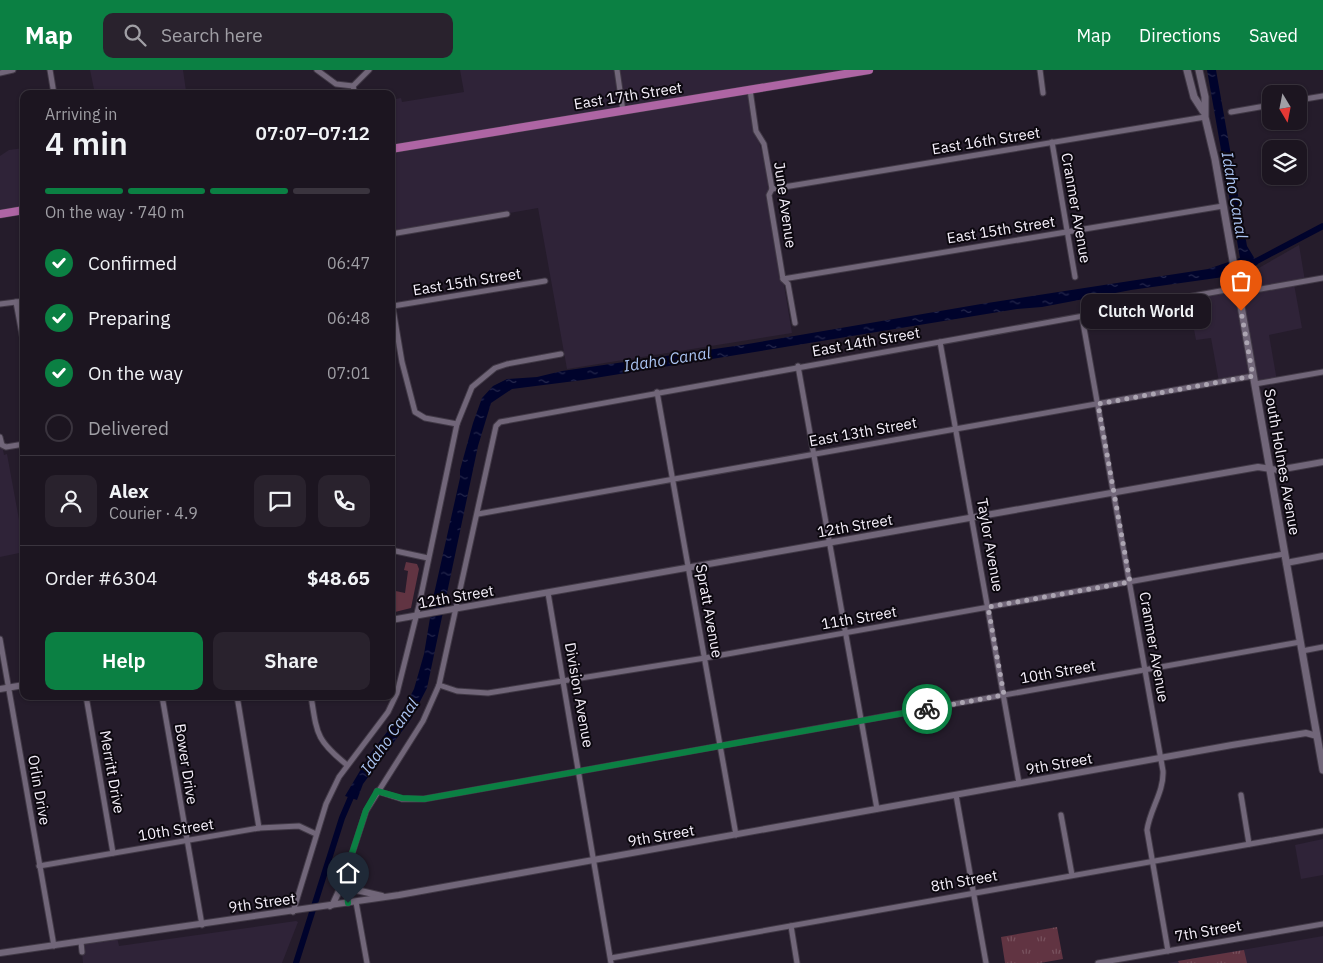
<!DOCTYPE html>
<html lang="en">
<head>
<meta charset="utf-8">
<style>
  body { margin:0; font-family:"IBM Plex Sans",sans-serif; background:#29222d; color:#f1f3f6; height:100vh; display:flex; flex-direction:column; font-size:19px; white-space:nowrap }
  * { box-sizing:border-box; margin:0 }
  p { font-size:16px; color:#a09fa5 }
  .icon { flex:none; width:28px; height:28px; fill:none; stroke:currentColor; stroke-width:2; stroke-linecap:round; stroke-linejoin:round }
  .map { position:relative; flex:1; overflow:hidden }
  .details { position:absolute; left:20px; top:20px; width:375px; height:610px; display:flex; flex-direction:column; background:#1c1520; border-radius:10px; box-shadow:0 1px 4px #0004,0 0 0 1px #3a343e }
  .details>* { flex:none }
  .needle { width:32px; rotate:170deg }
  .buttons { position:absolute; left:1262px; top:15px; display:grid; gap:10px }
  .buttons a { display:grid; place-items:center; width:45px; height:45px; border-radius:10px; background:#1c1520; box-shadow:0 1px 4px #0004,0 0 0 1px #3a343e; font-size:25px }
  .pin { position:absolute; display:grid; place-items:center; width:42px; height:42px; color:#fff; margin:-51px -21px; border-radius:50% 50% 50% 0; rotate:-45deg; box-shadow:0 0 5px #0007 }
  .pin .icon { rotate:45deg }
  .courier { position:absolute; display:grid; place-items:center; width:50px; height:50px; margin:-25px; border:4px solid #0b8043; border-radius:50%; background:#fff; color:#222; box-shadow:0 1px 6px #0007 }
  .bubble { position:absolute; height:35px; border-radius:10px; background:#1c1520; box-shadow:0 1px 4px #0004,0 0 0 1px #3a343e; font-size:16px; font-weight:600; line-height:35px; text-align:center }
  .overview em { font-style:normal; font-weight:600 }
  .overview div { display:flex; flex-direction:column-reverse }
  .overview { display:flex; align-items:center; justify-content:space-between; height:85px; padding:0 25px }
  h1 { font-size:32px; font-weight:600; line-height:38px }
  .bar { display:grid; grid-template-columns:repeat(4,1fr); gap:8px 5px; align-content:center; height:60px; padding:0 25px }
  .bar i { height:6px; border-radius:4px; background:#3a343e }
  .bar .current { background:#0b8043 }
  .bar p { grid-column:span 4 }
  .line { display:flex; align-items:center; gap:12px; padding:0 25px; border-top:1px solid #3a343e }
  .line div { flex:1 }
  .round { display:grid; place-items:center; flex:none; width:52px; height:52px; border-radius:10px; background:#29222d }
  ol { padding:0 25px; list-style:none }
  li { display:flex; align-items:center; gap:15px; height:55px }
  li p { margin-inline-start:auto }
  li .icon { padding:5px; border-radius:50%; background:#0b8043; color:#fff; stroke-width:4 }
  li:last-child { color:#a09fa5 }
  li i { width:28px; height:28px; border:2px solid #3a343e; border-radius:50% }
  .button { display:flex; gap:10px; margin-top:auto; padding:10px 25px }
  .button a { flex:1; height:58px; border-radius:10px; background:#0b8043; color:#fff; font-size:20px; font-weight:600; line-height:58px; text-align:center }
  .button a+a { background:#29222d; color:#f1f3f6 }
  header { display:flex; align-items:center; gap:30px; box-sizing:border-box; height:70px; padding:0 25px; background:#0b8043; color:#fff }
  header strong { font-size:24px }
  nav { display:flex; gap:28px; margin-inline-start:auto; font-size:18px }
  .search { width:350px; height:45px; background:#29222d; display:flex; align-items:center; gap:12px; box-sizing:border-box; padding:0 18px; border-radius:10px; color:#a09fa5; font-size:19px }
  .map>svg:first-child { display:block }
  .built { fill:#2f2338 }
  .green { fill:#613442 }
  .park { fill:url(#park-tufts) }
  .water { fill:url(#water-ripples) }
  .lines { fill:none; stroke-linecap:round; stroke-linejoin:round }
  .canal { stroke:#00032c; stroke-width:6 }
  .minor-casing { stroke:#413946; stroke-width:7 }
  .tertiary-casing { stroke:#413946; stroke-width:8 }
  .secondary-casing { stroke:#413946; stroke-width:9 }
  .primary-casing { stroke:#413946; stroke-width:9 }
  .minor { stroke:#716679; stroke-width:5 }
  .tertiary { stroke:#716679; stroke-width:6 }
  .secondary { stroke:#716679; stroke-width:7 }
  .primary { stroke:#ae65a4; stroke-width:8 }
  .done { stroke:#aca5b2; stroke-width:5; stroke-dasharray:0 9 }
  .route { stroke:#0b8043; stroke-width:6 }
  .labels { text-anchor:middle; stroke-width:4; stroke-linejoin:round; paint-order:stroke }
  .street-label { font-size:15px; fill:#f5effa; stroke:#0c080f }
  .water-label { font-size:16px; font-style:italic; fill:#aac3f1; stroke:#0c080f }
</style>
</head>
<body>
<header>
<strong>Map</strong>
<div class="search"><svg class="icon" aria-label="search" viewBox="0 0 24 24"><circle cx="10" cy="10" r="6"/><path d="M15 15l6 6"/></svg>Search here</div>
<nav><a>Map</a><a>Directions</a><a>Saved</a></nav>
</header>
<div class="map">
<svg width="1323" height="893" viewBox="0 0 1323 893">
  <defs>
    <pattern id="park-tufts" width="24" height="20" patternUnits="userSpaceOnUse" patternTransform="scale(1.25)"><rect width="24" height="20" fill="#613442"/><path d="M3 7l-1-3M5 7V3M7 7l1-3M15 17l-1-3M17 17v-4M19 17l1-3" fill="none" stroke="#78525e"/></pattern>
    <pattern id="water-ripples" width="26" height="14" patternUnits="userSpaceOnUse" patternTransform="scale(1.25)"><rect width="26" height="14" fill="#00032c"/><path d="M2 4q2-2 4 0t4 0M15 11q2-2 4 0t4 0" fill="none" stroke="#26284c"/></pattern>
  </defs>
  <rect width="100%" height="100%" fill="#251c2b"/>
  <g class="built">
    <path d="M90,0H183L186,21L172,24H95Z"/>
    <path d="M460,0H869L750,20L756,61L772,119L769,125L792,263L567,299L538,138L391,164V30L401,28L402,32L464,22Z"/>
    <path d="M24,78V140L0,144V86L9,80Z"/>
    <path d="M1299,175L1305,211L1294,214L1302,258L1269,265L1277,311L1255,314L1253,306L1219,312L1211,268L1196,270L1188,227L1237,218L1236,211Z"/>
    <path d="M0,364L4,385L7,384L24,477V482L0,487Z"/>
    <path d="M1323,769V805L1301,809L1295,775Z"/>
    <path d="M296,851L298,852L282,893H83L81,872L117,867L119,876Z"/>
    <path d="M1323,866V893H1168L1178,891Z"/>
  </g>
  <path class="green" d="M406,492L417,494L419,499L411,538L391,543V520L405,523L408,501L404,500Z"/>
  <g class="park">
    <path d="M1057,857L1063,889L1040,893H1005L1001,867Z"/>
    <path d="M1244,880L1247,893H1179L1178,891Z"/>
  </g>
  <path class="water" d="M1207,0H1216L1247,176L1258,194L1245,204L1131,220L1042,237L1017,239L583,310L512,319L491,333L478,376L427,618L411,649L363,714L357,730L345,726L370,684L401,644L414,619L424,584L434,524L460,408V400L473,353L482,328L493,316L507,309L537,307L562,301L742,275L981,234L1208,199L1240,188Z"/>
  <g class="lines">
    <g class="canal">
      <path d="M1251,194L1323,156"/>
      <path d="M296,893L342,748L354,720"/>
    </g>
    <g class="minor-casing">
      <g id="minor">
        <path d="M50,0L54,24"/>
        <path d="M317,0L336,14L353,16"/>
        <path d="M617,0L623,41"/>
        <path d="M1040,0L1043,23"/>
        <path d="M0,3L13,0"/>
        <path d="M353,16L369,0"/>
        <path d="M353,16L355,24"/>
        <path d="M750,20L756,61L764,74L772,119L769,125L783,209L788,214L795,253"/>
        <path d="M1299,30L1323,26"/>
        <path d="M1231,42L1271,35"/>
        <path d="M1052,72L1075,207"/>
        <path d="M772,119L1205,47"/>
        <path d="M391,164L507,144"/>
        <path d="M783,209L1223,136"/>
        <path d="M1238,223L1323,208"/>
        <path d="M391,227L402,292L415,342L425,348L457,354"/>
        <path d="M16,232L24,275"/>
        <path d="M0,234L24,231"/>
        <path d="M393,236L545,211"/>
        <path d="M1082,247L1163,701C1164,722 1150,739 1147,760L1168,881"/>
        <path d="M940,272L1019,713"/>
        <path d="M798,296L877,739"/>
        <path d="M1255,314L1323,302"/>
        <path d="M657,322L736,765"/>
        <path d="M0,367L2,375L6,377L24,374"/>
        <path d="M478,444L1253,306"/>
        <path d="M391,480L428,488"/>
        <path d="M548,523L611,893"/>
        <path d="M0,569L54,876"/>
        <path d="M1302,581L1323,577"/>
        <path d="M439,615L457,621L488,623L705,588L1284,484"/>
        <path d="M86,626L113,783"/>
        <path d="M162,626L202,855"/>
        <path d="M237,626L259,758"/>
        <path d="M311,626C317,664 316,670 347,695"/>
        <path d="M377,721L402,729H424L1300,572"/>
        <path d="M956,725L986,893"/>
        <path d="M1241,725L1249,774"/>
        <path d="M1061,745L1072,805"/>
        <path d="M39,796L259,758L299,756L316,764"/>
        <path d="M356,832L367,893"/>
        <path d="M348,833L345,805L366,741L423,651L439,615L496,356L500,352L1237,218"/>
        <path d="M293,842L326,734L339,707L388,642L397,623L419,535L457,354L472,317L495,298L507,294L561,284"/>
        <path d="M791,856L797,893"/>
        <path d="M81,872L82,882"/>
        <path d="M611,888L1323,761"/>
        <path d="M1098,893L1323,854"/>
      </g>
    </g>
    <g class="tertiary-casing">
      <g id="tertiary">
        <path d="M1286,493L1323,486"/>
        <path d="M391,550L1258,397L1278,400L1323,392"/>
        <path d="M0,619L24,615"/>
        <path d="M344,810L352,819L382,826"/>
        <path d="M330,836L333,834L344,810"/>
        <path d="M0,883L399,825L1232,675L1306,663L1317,666"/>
      </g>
    </g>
    <g class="secondary-casing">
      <g id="secondary">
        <path d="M1187,0L1194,27L1203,41"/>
        <path d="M1199,0L1205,27V47L1215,89L1323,700"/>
      </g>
    </g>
    <g class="primary-casing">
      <g id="primary">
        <path d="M391,79L869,0"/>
        <path d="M0,144L24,140"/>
      </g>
    </g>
    <use href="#minor" class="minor"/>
    <use href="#tertiary" class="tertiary"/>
    <use href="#secondary" class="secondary"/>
    <use href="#primary" class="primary"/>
  </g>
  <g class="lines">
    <path class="done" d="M927,639L1004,625L988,537L1130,512L1098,334L1253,306L1241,241"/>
    <path class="route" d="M348,833L345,805L366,740L377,721L402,728L424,729L927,639"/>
  </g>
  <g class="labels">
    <g class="street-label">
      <text transform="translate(628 26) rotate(-9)" y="5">East 17th Street</text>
      <text transform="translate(986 71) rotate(-9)" y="5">East 16th Street</text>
      <text transform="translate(785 135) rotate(82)" y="5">June Avenue</text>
      <text transform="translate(1076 138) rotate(80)" y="5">Cranmer Avenue</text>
      <text transform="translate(1001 160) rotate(-9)" y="5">East 15th Street</text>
      <text transform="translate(467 212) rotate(-9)" y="5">East 15th Street</text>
      <text transform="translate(866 272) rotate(-10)" y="5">East 14th Street</text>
      <text transform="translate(863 362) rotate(-10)" y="5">East 13th Street</text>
      <text transform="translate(1282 392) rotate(80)" y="5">South Holmes Avenue</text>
      <text transform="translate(855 456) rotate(-10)" y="5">12th Street</text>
      <text transform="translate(990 475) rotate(80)" y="5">Taylor Avenue</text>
      <text transform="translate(456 527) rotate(-10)" y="5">12th Street</text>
      <text transform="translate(709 541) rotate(80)" y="5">Spratt Avenue</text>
      <text transform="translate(859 548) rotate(-10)" y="5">11th Street</text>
      <text transform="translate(1154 577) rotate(80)" y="5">Cranmer Avenue</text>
      <text transform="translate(1058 602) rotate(-10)" y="5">10th Street</text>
      <text transform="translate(579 625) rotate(80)" y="5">Division Avenue</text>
      <text transform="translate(186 694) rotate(81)" y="5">Bower Drive</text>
      <text transform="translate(1059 694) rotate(-10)" y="5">9th Street</text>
      <text transform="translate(112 702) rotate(80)" y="5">Merritt Drive</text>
      <text transform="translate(39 720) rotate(80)" y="5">Orlin Drive</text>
      <text transform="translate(176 760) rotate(-9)" y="5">10th Street</text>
      <text transform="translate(661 766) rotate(-10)" y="5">9th Street</text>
      <text transform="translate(964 811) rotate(-10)" y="5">8th Street</text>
      <text transform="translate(262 833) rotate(-8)" y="5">9th Street</text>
      <text transform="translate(1208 861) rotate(-10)" y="5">7th Street</text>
    </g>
    <g class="water-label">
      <text transform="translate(1235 125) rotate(80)" y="6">Idaho Canal</text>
      <text transform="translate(667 289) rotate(-9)" y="6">Idaho Canal</text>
      <text transform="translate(389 666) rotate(-55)" y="6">Idaho Canal</text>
    </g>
  </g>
</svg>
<div class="buttons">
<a><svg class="needle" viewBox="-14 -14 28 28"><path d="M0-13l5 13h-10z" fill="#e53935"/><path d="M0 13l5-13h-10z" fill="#a09fa5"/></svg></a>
<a><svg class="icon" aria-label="layers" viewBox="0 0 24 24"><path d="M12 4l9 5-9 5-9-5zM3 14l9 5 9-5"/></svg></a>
</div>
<div class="pin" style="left:1241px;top:241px;background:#ea580c"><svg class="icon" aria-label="bag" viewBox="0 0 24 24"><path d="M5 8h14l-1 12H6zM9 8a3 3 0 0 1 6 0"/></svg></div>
<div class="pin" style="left:348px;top:833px;background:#1f2937"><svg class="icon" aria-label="home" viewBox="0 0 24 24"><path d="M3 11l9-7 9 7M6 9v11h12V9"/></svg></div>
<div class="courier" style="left:927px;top:639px"><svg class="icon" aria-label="bike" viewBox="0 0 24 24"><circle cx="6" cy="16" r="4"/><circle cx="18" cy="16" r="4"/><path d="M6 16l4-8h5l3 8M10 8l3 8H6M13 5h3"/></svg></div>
<div class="bubble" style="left:1081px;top:224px;width:130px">Clutch World</div>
<section class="details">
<div class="overview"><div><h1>4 min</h1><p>Arriving in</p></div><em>07:07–07:12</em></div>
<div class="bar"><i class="current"></i><i class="current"></i><i class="current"></i><i></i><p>On the way · 740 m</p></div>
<ol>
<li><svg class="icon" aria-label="check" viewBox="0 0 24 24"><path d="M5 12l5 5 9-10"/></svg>Confirmed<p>06:47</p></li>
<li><svg class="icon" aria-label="check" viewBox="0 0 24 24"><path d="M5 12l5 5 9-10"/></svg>Preparing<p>06:48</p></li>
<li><svg class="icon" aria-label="check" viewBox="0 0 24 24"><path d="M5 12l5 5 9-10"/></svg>On the way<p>07:01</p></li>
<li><i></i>Delivered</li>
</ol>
<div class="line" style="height:90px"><a class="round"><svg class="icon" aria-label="person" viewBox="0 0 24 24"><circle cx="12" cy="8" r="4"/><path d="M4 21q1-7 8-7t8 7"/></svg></a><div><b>Alex</b><p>Courier · 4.9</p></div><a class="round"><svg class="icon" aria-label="chat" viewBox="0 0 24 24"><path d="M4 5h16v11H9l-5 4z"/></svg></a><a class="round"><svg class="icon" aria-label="phone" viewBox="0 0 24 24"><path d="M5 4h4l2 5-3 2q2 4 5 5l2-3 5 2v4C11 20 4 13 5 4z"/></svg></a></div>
<div class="line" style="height:65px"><div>Order #6304</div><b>$48.65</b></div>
<div class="button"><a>Help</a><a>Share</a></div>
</section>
</div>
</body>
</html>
